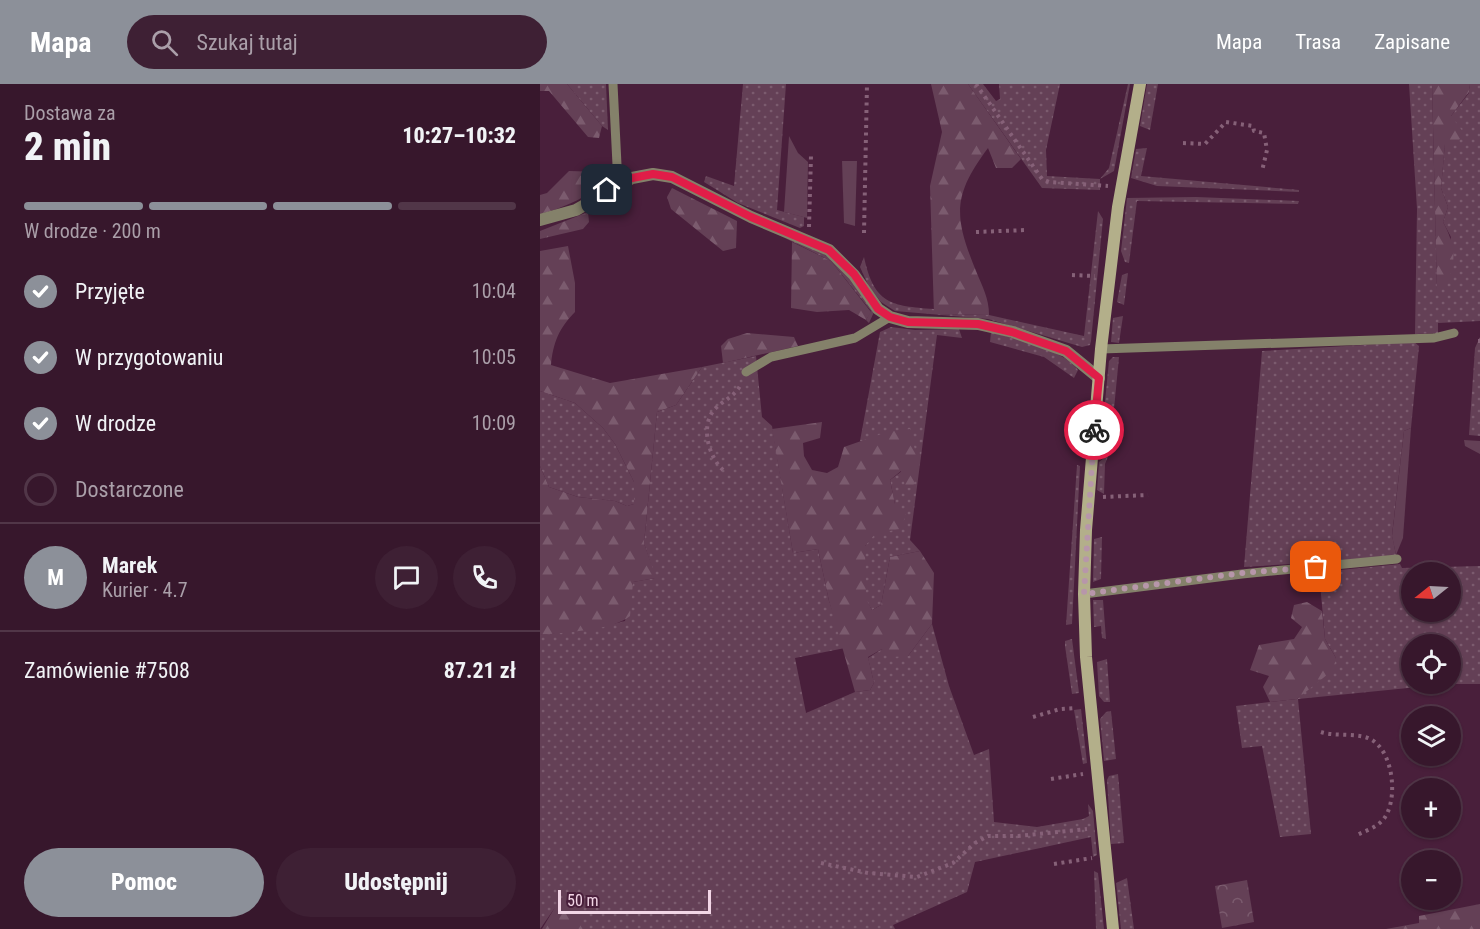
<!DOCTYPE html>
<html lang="pl">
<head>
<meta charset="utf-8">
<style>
  body { margin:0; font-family:"Roboto Condensed",sans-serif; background:#3e2034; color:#f1f3f6; height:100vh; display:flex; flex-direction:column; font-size:22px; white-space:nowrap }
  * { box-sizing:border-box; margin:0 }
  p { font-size:20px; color:#aa9fa9 }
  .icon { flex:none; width:33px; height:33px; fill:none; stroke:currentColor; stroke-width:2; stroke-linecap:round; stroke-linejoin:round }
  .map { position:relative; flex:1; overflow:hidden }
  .sheet { display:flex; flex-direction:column; background:#37172c; width:540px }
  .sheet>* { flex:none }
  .needle { width:39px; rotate:252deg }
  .fabs { position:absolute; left:861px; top:478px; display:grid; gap:12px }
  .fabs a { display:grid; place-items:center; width:60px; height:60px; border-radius:50%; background:#37172c; box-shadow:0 2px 4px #0004,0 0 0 2px #513648; font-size:30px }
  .scale { position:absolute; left:18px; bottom:15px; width:153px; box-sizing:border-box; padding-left:6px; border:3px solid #f2d6e6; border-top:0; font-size:16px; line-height:21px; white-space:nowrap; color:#f2d6e6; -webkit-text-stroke:4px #491f3b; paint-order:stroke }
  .pin { position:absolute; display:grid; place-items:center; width:51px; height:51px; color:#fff; margin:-26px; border-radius:12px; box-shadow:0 3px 9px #0006 }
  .courier { position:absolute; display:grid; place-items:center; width:60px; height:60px; margin:-30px; border:4px solid #e11d48; border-radius:50%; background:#fff; color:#222; box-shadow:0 2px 8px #0007 }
  .overview em { font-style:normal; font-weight:800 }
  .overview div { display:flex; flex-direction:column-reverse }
  .overview { display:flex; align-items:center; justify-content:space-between; height:102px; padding:0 24px }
  h1 { font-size:39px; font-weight:800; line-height:45px }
  .bar { display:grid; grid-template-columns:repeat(4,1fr); gap:9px 6px; align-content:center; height:72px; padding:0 24px }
  .bar i { height:8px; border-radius:4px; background:#513648 }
  .bar .current { background:#8c9099 }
  .bar p { grid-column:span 4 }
  .line { display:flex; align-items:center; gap:15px; padding:0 24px; border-top:2px solid #513648 }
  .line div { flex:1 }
  .round { display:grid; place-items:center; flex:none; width:63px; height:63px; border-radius:32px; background:#3e2034 }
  ol { padding:0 24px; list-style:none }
  li { display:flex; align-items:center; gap:18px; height:66px }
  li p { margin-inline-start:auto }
  li .icon { padding:6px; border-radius:50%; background:#8c9099; color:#fff; stroke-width:4 }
  li:last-child { color:#aa9fa9 }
  li i { width:33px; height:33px; border:3px solid #513648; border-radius:50% }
  .primary-button { display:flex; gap:12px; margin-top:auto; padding:12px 24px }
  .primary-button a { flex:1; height:69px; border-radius:36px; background:#8c9099; color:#fff; font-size:24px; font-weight:800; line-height:69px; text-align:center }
  .primary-button a+a { background:#3e2034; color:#f1f3f6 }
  header { display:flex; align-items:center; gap:36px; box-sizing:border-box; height:84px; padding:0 30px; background:#8c9099; color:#fff }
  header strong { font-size:28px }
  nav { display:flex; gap:33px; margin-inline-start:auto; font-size:21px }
  .search { width:420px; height:54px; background:#3e2034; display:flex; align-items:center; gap:15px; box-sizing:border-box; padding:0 21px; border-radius:33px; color:#aa9fa9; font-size:22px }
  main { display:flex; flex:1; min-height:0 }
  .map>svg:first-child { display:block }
  .grass { fill:url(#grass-dots); fill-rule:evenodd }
  .forest { fill:url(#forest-firs) }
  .park { fill:url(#park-crowns) }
  .garden { fill:#644056 }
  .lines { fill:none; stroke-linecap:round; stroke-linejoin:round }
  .path { stroke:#866178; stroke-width:4; stroke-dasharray:3 4.5; stroke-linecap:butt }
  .lane { stroke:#84816a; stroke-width:9 }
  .street { stroke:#84816a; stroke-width:12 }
  .secondary { stroke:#b3af8a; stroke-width:12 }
  .done { stroke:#b796aa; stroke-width:6; stroke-dasharray:0 10.8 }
  .route { stroke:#e11d48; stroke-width:8 }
</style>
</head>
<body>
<header>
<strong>Mapa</strong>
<div class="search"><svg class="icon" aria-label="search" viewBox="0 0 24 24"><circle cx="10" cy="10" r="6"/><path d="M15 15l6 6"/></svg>Szukaj tutaj</div>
<nav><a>Mapa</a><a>Trasa</a><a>Zapisane</a></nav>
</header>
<main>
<section class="sheet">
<div class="overview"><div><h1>2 min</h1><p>Dostawa za</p></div><em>10:27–10:32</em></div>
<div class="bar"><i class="current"></i><i class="current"></i><i class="current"></i><i></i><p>W drodze · 200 m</p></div>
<ol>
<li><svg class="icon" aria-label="check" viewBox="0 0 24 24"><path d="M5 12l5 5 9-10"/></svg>Przyjęte<p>10:04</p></li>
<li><svg class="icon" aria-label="check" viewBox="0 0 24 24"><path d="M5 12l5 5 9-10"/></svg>W przygotowaniu<p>10:05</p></li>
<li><svg class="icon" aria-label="check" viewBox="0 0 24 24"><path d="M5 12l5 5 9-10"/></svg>W drodze<p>10:09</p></li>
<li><i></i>Dostarczone</li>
</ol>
<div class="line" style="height:108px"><b class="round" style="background:#8c9099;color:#fff">M</b><div><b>Marek</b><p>Kurier · 4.7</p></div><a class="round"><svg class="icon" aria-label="chat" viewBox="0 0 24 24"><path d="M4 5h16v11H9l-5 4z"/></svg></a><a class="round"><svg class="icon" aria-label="phone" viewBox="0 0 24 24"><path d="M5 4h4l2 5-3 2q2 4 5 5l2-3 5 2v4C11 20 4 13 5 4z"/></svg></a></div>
<div class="line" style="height:78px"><div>Zamówienie #7508</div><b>87.21 zł</b></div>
<div class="primary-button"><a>Pomoc</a><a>Udostępnij</a></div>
</section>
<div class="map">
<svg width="940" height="845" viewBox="0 0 940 845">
  <defs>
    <pattern id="grass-dots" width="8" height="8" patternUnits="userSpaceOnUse" patternTransform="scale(1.5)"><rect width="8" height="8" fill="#644056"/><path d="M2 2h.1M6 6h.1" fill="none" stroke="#7b5b6e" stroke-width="1.8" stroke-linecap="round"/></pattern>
    <pattern id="forest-firs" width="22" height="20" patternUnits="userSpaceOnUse" patternTransform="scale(1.5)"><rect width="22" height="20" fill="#644056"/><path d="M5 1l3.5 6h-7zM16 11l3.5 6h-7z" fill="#7b5b6e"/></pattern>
    <pattern id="park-crowns" width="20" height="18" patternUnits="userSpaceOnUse" patternTransform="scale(1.5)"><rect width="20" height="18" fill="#644056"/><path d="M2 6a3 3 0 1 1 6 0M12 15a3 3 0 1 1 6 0" fill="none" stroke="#7b5b6e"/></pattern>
  </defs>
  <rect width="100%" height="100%" fill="#491f3b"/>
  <g class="grass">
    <path d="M27,0H66L68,46L62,42Z"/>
    <path d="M203,0H246L237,126L264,133V142L260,144L198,119L164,98L166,92L194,102Z"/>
    <path d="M428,0H443L456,17L460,15L459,0H520L506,66L507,92L560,95L569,84L588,0H590L574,87L560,95V106L502,104Z"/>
    <path d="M607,0H618L610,46L600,42Z"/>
    <path d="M869,0H892L897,206L911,153L903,138L908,123L901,104L905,59L911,32L929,9L930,0H940V237L898,239V249L875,250L877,125Z"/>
    <path d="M607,64L601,92L759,106V108L617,102L591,94L596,65Z"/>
    <path d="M656,113L759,117L758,120L597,117L589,179L585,178L581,167L587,114Z"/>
    <path d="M558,127L563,135L551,257L550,261L542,263L448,235L355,227L341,218L329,203L320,183L324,173C334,220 351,222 394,225V230L449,231L544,252Z"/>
    <path d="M245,154L281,168L291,175L308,191L334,228L329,239L326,236L331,227L291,177Z"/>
    <path d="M588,189L584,221L577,218L582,191Z"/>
    <path d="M583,232L579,259L571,258L573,234Z"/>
    <path d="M351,243L375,246L419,245L422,254L397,251L370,456L380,467L350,473L341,521L332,526L325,515V462L355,420L350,396L362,387L379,383L320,357L340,248Z"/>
    <path d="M451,248C475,255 523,265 538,286L534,294L504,273L450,258Z"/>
    <path d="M940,253V352L929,351L935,264Z"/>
    <path d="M874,258L879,262L871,344L864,347L852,451L856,471L847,474L704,483L722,267Z"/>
    <path d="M216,272L222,333L232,342L253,469L278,465L289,517L305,564L255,574L266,629L315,608L330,606L334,599L328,574L342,565L368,572L392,540L409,602L434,671L449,665L454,738L497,743L543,735L549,732L548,720L553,727L557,771L553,773L551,753L435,778L427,808L353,841L355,845H43V817L14,825L0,845V551L60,543L85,537L93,498L115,494L104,459L117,328L136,321L162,283Z"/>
    <path d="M573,273H579L571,356L562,348L569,277Z"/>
    <path d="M0,307L35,319L63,344L75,360L94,398V420L87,422L75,417L38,413L9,403L0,382Z"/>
    <path d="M569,370L565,380L564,410L557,406L559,378Z"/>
    <path d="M537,381L540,382L532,540L526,541Z"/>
    <path d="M562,453L561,495L553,498L554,455Z"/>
    <path d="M860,480L862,484L940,482V600H911L910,561H872V600H908L758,615L771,750L740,753L722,662L702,664L696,622L757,615L796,574L785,555L779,488ZM872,489H910V528H872Z"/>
    <path d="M563,516L566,555L562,554L561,542L554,543L553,516Z"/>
    <path d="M532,555L539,609L532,610L525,562V557Z"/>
    <path d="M567,575L570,618H564L559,612L557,578Z"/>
    <path d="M541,625L547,679L543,680L534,626Z"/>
    <path d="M571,627L576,675L564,677L560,635L566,628Z"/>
    <path d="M578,690L584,759L571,760L567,696L569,692Z"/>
    <path d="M554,787L558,789L564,845H556Z"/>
    <path d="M587,794L594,845H581L576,799Z"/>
  </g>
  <g class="forest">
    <path d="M0,0H27L62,42L59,54L48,53L9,7H0Z"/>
    <path d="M391,0H428L481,75L472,84H456L448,64C412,112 414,133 436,187C442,202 449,214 449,231L394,230L390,102L402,48Z"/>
    <path d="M892,0H930L929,8L911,32L924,49L917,59L905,60L901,104L908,123L903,138C916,162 917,179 905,204L897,207Z"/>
    <path d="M29,87L62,88L67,93C58,110 18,126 0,130V111L7,109Z"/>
    <path d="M132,104L197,137L196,164L183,167L131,125L127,113Z"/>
    <path d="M48,128L49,138L43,145L0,155V147Z"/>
    <path d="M252,158L291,177L331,228L326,236L309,226L277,228L251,224Z"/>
    <path d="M28,162L35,199V228C19,244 13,259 11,281L70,299L162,283L136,321L117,328L104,459L116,494L93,498L90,532C72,547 24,548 0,551V382L9,403L38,413L75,417L87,422L94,420V398L75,360L63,344L35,319L0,307V167Z"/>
    <path d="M207,249L254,253L258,262L183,279L181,262L188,255Z"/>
    <path d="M282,338L280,354L263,359L264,372L272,386L287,389L298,383L304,363L347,348L370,345L379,383L373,403L366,404L361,387L350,396L355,420L366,431L360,445L335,450L325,462L326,515L332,526L341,521L350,473L380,467L394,489L392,540L368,572L352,573L342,565L328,573L334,599L330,606L315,608L289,517L278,465L253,469L232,345Z"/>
    <path d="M767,518L782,527L785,555L796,574L793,586L757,615L730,618L723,603L729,592L710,586L719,561L754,555L762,543L751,534L754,521Z"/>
    <path d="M28,810L43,817V845H2L14,825Z"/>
    <path d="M940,820V845H846L879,839V832Z"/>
  </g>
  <path class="park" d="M707,796L714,838L682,844L675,802Z"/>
  <g class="garden">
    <path d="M249,52L258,69L268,78L267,134L244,128Z"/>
    <path d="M302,77H317L315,142L304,139Z"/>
    <path d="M871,344L863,454L856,471L852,452L864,347Z"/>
    <path d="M924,356L940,357V370L925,362Z"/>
  </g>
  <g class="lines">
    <g class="path">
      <path d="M436,0L502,95L509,98L568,102"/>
      <path d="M643,59L665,60L686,38L713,42L714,47L724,49L727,66L722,87"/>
      <path d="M269,143L271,72"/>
      <path d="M436,148L486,146"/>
      <path d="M324,149L327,0"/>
      <path d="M532,191L555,192"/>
      <path d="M938,257H940"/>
      <path d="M183,386C169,373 160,343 174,326C183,316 195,313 201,300"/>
      <path d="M563,413L608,411"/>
      <path d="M493,633L520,625L536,624"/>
      <path d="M781,648C796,653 819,648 832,656C854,669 859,719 842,737C835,744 825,747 817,751"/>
      <path d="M511,695L543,690"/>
      <path d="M281,779L328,789L377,793L413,779L435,759L448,752H478L547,745"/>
      <path d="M514,780L552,774"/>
    </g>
    <g class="lane">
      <path d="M73,0L78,101"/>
      <path d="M561,265L894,254L914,249"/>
      <path d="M206,288L231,273L315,254L350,233"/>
      <path d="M544,510L702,490L857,475"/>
    </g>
    <path class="street" d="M0,136L36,126L92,94L113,90L132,93L211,133L289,166L314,191L338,225L350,233L368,238L438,240L473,248L526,267L559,294"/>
    <path class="secondary" d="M573,845L546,573L544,510L546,446L561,265L578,123L600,0"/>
  </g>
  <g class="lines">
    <path class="done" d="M554,346L544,510L702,489L776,483"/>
    <path class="route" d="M67,106L92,94L113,90L132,93L211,133L289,166L314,190L338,225L350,233L368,238L438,240L472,248L526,267L559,294L554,346"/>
  </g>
</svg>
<div class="fabs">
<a><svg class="needle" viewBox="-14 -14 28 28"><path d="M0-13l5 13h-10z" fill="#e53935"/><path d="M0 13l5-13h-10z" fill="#aa9fa9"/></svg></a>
<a><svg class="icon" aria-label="locate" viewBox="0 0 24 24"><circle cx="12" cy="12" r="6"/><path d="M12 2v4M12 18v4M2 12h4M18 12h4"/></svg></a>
<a><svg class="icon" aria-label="layers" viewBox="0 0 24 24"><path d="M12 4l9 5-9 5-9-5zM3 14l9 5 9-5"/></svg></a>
<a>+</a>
<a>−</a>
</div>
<div class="scale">50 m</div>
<div class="pin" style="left:776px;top:483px;background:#ea580c"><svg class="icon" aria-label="bag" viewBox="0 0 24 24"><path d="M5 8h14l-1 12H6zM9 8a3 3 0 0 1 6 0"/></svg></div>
<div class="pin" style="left:67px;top:106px;background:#1f2937"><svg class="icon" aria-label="home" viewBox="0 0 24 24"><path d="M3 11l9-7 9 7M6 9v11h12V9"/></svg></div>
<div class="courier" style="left:554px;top:346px"><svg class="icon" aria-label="bike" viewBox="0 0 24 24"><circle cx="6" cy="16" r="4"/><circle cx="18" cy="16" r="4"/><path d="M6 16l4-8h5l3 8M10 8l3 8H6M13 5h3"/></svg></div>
</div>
</main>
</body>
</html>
